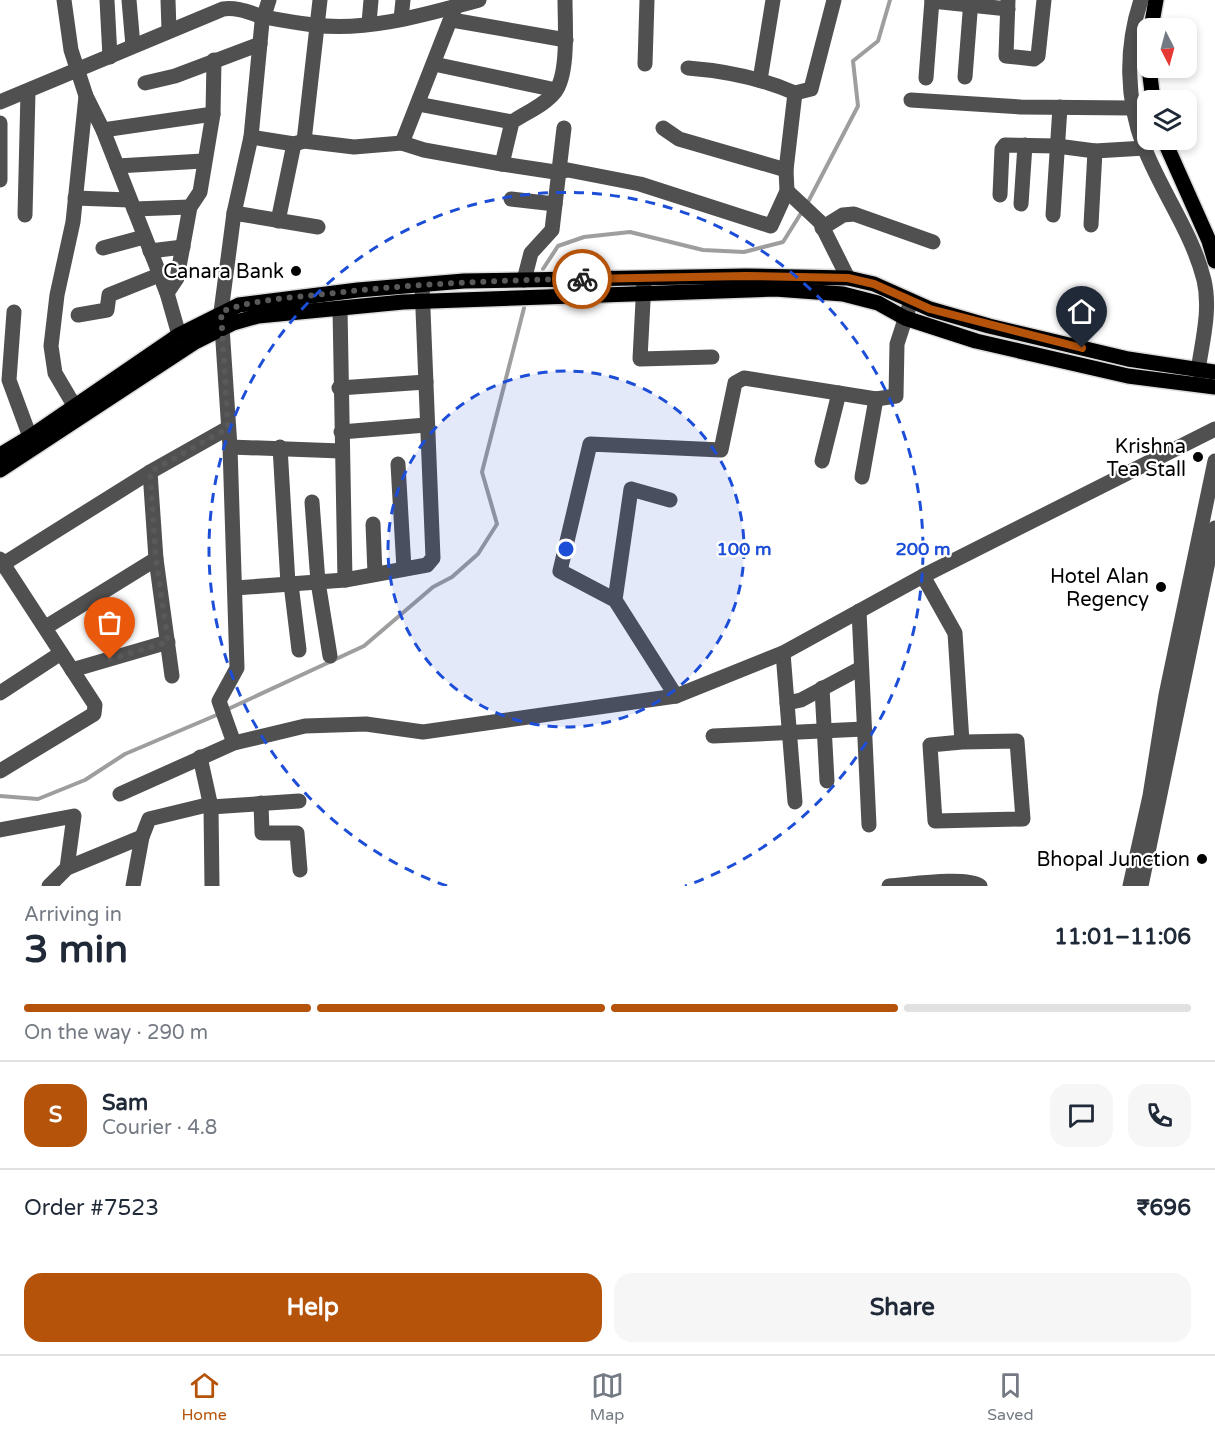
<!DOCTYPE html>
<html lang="en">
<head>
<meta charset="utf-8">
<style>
  body { margin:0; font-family:"Varela Round",sans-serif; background:#f6f6f7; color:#1f2937; height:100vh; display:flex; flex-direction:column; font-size:22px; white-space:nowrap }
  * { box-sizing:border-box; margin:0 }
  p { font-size:20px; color:#747a83 }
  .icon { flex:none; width:33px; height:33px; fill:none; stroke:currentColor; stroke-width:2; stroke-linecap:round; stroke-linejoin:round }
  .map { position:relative; height:886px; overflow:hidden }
  .sheet { display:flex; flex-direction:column; background:#fff; flex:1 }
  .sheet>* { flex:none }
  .needle { width:39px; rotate:174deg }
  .fabs { position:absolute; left:1137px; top:18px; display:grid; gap:12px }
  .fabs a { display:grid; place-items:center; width:60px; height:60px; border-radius:12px; background:#fff; box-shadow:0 3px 9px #0003; font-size:30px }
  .pin { position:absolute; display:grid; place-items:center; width:51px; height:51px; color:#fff; margin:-62px -26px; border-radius:50% 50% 50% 0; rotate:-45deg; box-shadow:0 0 6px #0007 }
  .pin .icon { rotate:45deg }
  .courier { position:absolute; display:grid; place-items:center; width:60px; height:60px; margin:-30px; border:4px solid #b45309; border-radius:50%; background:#fff; color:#222; box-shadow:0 2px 8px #0007 }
  .overview em { font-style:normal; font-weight:700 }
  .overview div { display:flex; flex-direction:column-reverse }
  .overview { display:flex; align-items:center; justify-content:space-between; height:102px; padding:0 24px }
  h1 { font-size:39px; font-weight:700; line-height:45px }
  .bar { display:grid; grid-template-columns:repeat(4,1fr); gap:9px 6px; align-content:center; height:72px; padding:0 24px }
  .bar i { height:8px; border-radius:4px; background:#e0e1e3 }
  .bar .on { background:#b45309 }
  .bar p { grid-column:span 4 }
  .line { display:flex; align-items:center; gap:15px; padding:0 24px; border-top:2px solid #e0e1e3 }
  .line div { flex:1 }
  .round { display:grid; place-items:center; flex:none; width:63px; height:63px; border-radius:18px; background:#f6f6f7 }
  .button { display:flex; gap:12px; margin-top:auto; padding:12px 24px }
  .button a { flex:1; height:69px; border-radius:18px; background:#b45309; color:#fff; font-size:24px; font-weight:700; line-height:69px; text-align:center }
  .button a+a { background:#f6f6f7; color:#1f2937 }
  .tab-bar { display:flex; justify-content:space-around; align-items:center; height:84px; border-top:2px solid #e0e1e3; background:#fff; font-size:16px; color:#747a83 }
  .tab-bar a { display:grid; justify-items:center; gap:3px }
  .tab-bar .on { color:#b45309 }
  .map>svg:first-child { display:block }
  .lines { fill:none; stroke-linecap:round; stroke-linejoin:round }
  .stream { stroke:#9e9e9e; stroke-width:4 }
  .major-casing { stroke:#dbdbdb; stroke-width:18 }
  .minor { stroke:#505050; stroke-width:15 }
  .major { stroke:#000; stroke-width:15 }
  .done { stroke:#595959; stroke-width:6; stroke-dasharray:0 10.8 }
  .route { stroke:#b45309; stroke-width:8 }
  .ring { fill:none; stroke:#1d4ed8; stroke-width:3; stroke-dasharray:10 8 }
  .poi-dot { fill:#000; stroke:#fff; stroke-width:2 }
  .labels { text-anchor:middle; stroke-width:4.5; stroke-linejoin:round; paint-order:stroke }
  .poi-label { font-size:20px; fill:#000; stroke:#fff; text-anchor:end }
  .centre { fill:#1d4ed8; stroke:#fff; stroke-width:3 }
  .ring-label { font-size:18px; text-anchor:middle; font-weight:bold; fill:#1d4ed8; stroke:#fff; stroke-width:4.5; stroke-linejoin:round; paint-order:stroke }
</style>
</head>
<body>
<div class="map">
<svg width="1215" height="886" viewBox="0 0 1215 886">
  <rect width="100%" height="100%" fill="#fff"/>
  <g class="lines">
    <g class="stream">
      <path d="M807,204L858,106L853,61L878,41L890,0"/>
      <path d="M543,269L558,246L584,237L630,232L703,250L744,252L783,242L803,210"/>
      <path d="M226,710L364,646L433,587L452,577L478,554L497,524L482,472L524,308"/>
      <path d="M0,796L38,799L85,780L125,754L219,714"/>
    </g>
    <g class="major-casing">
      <g id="major">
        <path d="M1151,28L1156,0"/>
        <path d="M1149,68L1153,100"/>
        <path d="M1164,140L1209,241L1215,261"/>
        <path d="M0,455L30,437L179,335L239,305L358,290L464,281L746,276L848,278L874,284L930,309L989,326L1128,359L1215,372"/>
        <path d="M0,470L195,342L233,323L258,316L403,302L775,289L843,294L878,303L905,318L976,341L1128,376L1215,387"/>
      </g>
    </g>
    <g class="minor">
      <path d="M64,0L71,50L86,96L103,130L167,293L179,335"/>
      <path d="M107,0L110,57"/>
      <path d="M129,0L133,46"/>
      <path d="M168,0L169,30"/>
      <path d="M1008,0L1006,56L1034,59L1038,56L1044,0"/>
      <path d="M1141,0C1125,48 1126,100 1144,147C1162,193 1192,232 1204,280C1211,310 1202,342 1198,371"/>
      <path d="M932,1L1008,9"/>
      <path d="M401,19L403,0"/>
      <path d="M452,20L566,40"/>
      <path d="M369,23L371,0"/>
      <path d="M434,64L556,90"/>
      <path d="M645,64L647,0"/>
      <path d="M965,77L971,0"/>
      <path d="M926,78L932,0"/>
      <path d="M760,80L773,0"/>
      <path d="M145,83L175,76L260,44"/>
      <path d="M795,93L811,89L834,0"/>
      <path d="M911,100L1021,107L1132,108"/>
      <path d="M0,102L223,9C238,7 250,13 264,17C280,20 297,23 314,25C368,32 427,14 479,0"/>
      <path d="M418,104L512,122"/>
      <path d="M0,123V180"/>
      <path d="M663,128L679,139L786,170"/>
      <path d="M103,130L213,114"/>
      <path d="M251,137L294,144L304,141L354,147L402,143L424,150L502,164L555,172L568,170L640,184L771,226L787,191L786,170L795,93C761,78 726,71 688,68"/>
      <path d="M304,141L320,0"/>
      <path d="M402,143L458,0"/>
      <path d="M502,164L512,122C525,113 545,105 555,92C569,74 565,23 565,0"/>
      <path d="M117,166L203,161"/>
      <path d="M787,191L820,222L848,278"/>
      <path d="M1000,195L1002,149L1005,145L1057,146L1095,151L1145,148"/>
      <path d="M75,198L130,200"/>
      <path d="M511,199L555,204"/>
      <path d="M1021,204L1025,145"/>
      <path d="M134,209L190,207"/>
      <path d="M234,213L318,227"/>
      <path d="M25,215L28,92"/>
      <path d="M1053,215L1060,107"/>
      <path d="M278,221L294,144"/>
      <path d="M1091,225L1095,151"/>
      <path d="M822,228L843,215L854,214L933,242"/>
      <path d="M103,248L144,237"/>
      <path d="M150,251L183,247"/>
      <path d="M524,280L531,253L552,230L564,128"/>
      <path d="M644,282L640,359L712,357"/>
      <path d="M167,293L177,278L190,207L200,192L213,114L214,60"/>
      <path d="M340,309L345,580"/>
      <path d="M14,312L9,380L30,437"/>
      <path d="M78,315L107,310L109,295L159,275"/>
      <path d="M339,388L426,382"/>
      <path d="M75,407L55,373L51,346L57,295L73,222L86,96"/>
      <path d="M341,432L426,425"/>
      <path d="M230,447L341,451"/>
      <path d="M280,447L288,584"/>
      <path d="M822,461L839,393"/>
      <path d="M398,464L404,569"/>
      <path d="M150,472L156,559L172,676"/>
      <path d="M862,477L876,399"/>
      <path d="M312,502L318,582L330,656"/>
      <path d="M373,524L375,574"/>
      <path d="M0,559L95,705L94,714L0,771"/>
      <path d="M0,566L150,472L228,428"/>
      <path d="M923,576L955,633L962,742L930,745L935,821L1023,819L1017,741L962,742"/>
      <path d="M291,584L299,650"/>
      <path d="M235,588L345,580L427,565L433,558L422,285"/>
      <path d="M615,600L631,489L670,500"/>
      <path d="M859,611L869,825"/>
      <path d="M46,627L156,559"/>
      <path d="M783,653L795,802"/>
      <path d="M72,670L168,642"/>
      <path d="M822,688L827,781"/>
      <path d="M0,693L61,653"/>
      <path d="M676,696L615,600L560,571L590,444L721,450L735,383L744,378L876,399L896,396L897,344L911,301"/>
      <path d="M787,703L801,700L861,668"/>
      <path d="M713,736L864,729"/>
      <path d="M234,743L219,701L237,668L230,447L221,312L234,213L251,137L262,22L269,0"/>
      <path d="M200,757L211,807L212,886"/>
      <path d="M120,794L234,743L305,726L366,724L423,732L676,696L783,653L923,576L1215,429"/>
      <path d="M261,803L262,833H297L300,870"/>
      <path d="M211,807L299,801"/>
      <path d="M0,830L74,816L67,868"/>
      <path d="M49,886L67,868L142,837"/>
      <path d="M133,886L142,837L149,819L211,804"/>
      <path d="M889,886C908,885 965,876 980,886"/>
      <path d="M1130,886L1150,796L1166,695L1215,461"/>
      <path d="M1141,886L1215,528"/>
    </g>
    <use href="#major" class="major"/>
  </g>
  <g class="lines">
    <path class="done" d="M110,659L168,642L156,559L150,472L228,428L221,312C254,299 290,298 325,294C411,284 496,280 582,279"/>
    <path class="route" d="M582,279L746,276L848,278L874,284L930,309L1082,348"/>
  </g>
  <circle cx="566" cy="549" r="178" fill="#1d4ed8" fill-opacity=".12"/>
  <g class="ring">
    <circle cx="566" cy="549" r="178"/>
    <path d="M447 886A357 357 0 1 1 685 886"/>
  </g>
  <g class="poi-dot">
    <circle cx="296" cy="271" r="6"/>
    <circle cx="1198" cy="457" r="6"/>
    <circle cx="1161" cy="587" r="6"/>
    <circle cx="1202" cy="859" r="6"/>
  </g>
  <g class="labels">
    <g class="poi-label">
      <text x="284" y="278">Canara Bank</text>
      <text x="1186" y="453">Krishna<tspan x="1186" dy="23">Tea Stall</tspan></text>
      <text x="1149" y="583">Hotel Alan<tspan x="1149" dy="23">Regency</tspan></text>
      <text x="1190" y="866">Bhopal Junction</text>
    </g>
  </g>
  <circle cx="566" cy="549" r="9" class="centre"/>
  <g class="ring-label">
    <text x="744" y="555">100 m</text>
    <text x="923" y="555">200 m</text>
  </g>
</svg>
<div class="fabs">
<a><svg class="needle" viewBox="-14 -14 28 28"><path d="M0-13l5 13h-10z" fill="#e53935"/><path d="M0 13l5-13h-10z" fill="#747a83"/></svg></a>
<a><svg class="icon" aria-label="layers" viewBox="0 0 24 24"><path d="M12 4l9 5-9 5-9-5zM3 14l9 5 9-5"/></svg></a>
</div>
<div class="pin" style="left:110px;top:659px;background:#ea580c"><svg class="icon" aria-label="bag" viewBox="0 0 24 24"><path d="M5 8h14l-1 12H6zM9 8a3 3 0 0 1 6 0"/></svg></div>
<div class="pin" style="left:1082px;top:348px;background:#1f2937"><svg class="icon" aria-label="home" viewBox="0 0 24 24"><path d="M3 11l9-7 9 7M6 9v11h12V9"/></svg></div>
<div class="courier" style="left:582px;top:279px"><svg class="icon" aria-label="bike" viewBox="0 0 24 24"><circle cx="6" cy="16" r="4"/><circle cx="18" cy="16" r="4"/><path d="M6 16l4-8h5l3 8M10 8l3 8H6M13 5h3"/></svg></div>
</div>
<section class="sheet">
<div class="overview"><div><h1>3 min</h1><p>Arriving in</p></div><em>11:01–11:06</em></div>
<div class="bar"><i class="on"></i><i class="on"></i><i class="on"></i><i></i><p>On the way · 290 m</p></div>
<div class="line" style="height:108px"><b class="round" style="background:#b45309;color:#fff">S</b><div><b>Sam</b><p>Courier · 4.8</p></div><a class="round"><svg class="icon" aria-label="chat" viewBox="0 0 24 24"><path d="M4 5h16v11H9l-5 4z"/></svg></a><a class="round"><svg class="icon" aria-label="phone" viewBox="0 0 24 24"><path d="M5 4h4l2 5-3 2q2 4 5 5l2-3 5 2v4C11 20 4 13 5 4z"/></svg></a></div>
<div class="line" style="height:78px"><div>Order #7523</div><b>₹696</b></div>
<div class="button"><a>Help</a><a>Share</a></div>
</section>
<nav class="tab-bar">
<a class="on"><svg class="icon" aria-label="home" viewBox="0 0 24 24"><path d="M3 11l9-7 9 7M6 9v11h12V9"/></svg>Home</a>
<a><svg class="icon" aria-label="map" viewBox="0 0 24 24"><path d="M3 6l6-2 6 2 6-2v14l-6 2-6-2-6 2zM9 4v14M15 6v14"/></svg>Map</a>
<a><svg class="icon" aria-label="saved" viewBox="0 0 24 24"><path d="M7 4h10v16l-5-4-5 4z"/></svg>Saved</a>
</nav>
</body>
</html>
